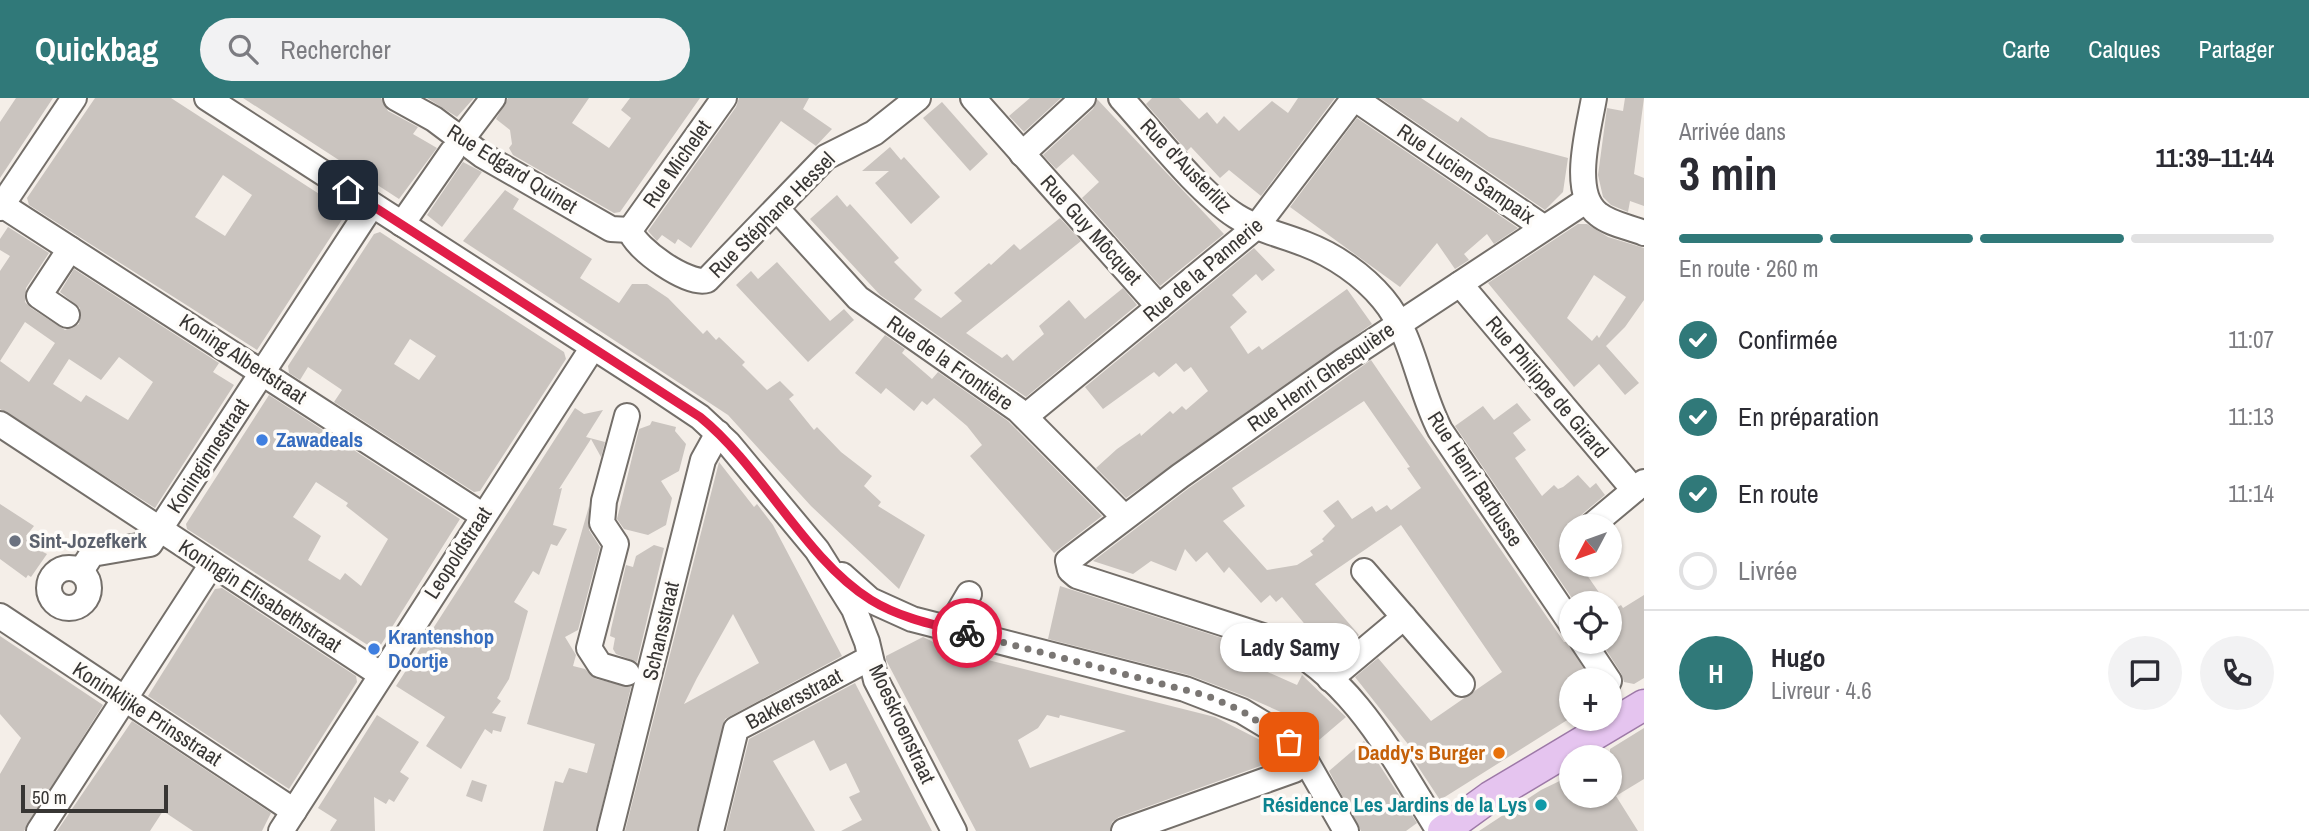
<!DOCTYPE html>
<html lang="fr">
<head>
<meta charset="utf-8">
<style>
  body { margin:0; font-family:"Archivo Narrow",sans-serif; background:#f2f2f3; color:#2b2b33; height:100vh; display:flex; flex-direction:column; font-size:26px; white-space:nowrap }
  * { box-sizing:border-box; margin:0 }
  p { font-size:23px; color:#7c7c81 }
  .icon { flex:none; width:38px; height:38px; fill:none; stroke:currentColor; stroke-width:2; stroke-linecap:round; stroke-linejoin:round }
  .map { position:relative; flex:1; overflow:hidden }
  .panel { display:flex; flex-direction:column; background:#fff; width:665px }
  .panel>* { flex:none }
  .needle { width:46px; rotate:229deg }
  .tools { position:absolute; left:1559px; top:416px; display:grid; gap:14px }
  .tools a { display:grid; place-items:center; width:63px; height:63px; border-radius:50%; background:#fff; box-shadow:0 2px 5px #0004; font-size:35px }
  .scale { position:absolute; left:21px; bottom:18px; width:147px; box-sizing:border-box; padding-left:7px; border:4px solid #383634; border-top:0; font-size:19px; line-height:24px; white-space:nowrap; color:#383634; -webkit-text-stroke:5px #fefcf9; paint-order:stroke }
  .pin { position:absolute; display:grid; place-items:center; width:60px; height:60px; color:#fff; margin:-30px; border-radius:14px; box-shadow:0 4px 10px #0006 }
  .courier { position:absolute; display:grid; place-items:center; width:70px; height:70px; margin:-35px; border:5px solid #e11d48; border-radius:50%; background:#fff; color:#222; box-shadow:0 2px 9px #0007 }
  .bubble { position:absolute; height:49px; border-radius:24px; background:#fff; box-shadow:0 2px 5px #0004; font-size:23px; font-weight:700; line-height:49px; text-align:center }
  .headline em { font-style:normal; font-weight:700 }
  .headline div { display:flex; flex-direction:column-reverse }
  .headline { display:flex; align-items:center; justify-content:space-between; height:119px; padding:0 35px }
  h1 { font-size:46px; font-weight:700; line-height:52px }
  .bar { display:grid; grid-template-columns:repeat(4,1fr); gap:10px 7px; align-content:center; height:84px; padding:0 35px }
  .bar i { height:9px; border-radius:5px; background:#e1e1e2 }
  .bar .selected { background:#307979 }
  .bar p { grid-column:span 4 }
  .line { display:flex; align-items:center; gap:18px; padding:0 35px; border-top:2px solid #e1e1e2 }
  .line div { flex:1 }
  .round { display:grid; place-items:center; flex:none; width:74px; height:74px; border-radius:37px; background:#f2f2f3 }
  ol { padding:0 35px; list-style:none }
  li { display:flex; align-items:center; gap:21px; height:77px }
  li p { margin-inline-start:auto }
  li .icon { padding:7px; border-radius:50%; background:#307979; color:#fff; stroke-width:4 }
  li:last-child { color:#7c7c81 }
  li i { width:38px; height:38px; border:4px solid #e1e1e2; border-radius:50% }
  header { display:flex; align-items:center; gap:42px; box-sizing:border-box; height:98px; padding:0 35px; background:#307979; color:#fff }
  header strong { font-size:33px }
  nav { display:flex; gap:38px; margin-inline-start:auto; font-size:24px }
  .search { width:490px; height:63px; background:#f2f2f3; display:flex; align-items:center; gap:18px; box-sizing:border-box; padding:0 24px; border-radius:38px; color:#7c7c81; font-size:26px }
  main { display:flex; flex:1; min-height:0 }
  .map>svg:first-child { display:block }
  .building { fill:#cac4bf; fill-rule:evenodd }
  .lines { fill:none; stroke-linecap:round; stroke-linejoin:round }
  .minor-casing { stroke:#746f6a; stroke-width:28 }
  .major-casing { stroke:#9d79a7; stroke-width:33 }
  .minor { stroke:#fff; stroke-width:24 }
  .major { stroke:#e5c4ef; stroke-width:30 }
  .done { stroke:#7a7673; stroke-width:7; stroke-dasharray:0 12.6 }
  .route { stroke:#e11d48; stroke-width:9 }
  .shop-dot { fill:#3f7fe0; stroke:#fefcf9; stroke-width:2.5 }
  .worship-dot { fill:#6b7280; stroke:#fefcf9; stroke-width:2.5 }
  .food-dot { fill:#e8710a; stroke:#fefcf9; stroke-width:2.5 }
  .culture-dot { fill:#0f9aa8; stroke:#fefcf9; stroke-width:2.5 }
  .labels { text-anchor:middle; stroke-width:7; stroke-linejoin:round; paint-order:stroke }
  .street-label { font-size:21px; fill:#383634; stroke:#fefcf9 }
  .shop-label { font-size:21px; font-weight:bold; fill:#366cbe; stroke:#fefcf9; text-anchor:start }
  .worship-label { font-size:21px; font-weight:bold; fill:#5b616d; stroke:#fefcf9; text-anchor:start }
  .food-label { font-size:21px; font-weight:bold; fill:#c56008; stroke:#fefcf9; text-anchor:end }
  .culture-label { font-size:21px; font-weight:bold; fill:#0d838f; stroke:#fefcf9; text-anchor:end }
</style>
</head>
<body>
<header>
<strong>Quickbag</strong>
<div class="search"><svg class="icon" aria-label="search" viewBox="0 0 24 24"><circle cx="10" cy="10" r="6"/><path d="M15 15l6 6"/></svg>Rechercher</div>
<nav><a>Carte</a><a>Calques</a><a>Partager</a></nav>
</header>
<main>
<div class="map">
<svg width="1644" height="733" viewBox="0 0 1644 733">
  <rect width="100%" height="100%" fill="#f4eee8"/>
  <g class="building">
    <path d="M16,0H53L0,80V24Z"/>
    <path d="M95,0H171L347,114L257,252L29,107L27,100ZM223,77L252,97L225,138L195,119Z"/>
    <path d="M243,0H381L388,13L418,29L413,36L437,50L399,101Z"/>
    <path d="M427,0H474L457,19Z"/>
    <path d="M508,0H589L572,25L609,50L631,20L621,12L630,0H700L620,114L614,115L513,57L509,50L512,46L510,32L496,21Z"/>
    <path d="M739,0H809L803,11L832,31L816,48L781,23L691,150L678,141L675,146L662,137L657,143L648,133L736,9Z"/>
    <path d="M1030,0H1061L1024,34L1009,18Z"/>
    <path d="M1152,0H1179L1199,21L1207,14L1217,26L1224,18L1239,33L1272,3L1288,15L1298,0H1335L1261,98L1229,72L1220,80L1191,49L1187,53L1146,6Z"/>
    <path d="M1380,0H1421L1458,24L1461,19L1489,39L1568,60L1563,94L1545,112Z"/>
    <path d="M1625,0H1644L1634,76L1644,80V108L1630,103L1628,114L1611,107L1603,99L1598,77L1607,10L1623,13Z"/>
    <path d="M1097,1L1224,136L1160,188L1082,100L1099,84L1073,56L1056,71L1043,57L1093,11Z"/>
    <path d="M942,4L988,56L970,73L923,20Z"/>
    <path d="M1357,20L1518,130L1494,146L1487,136L1464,156L1469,162L1455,171L1437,145L1400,189L1290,109Z"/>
    <path d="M890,49L901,62L904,59L940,99L911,126L875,85L889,73H862Z"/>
    <path d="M463,64L482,74L442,129L427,117Z"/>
    <path d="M505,92L519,101L513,111L592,161L580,180L619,205L632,186H647L668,200L703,236L707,232L716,242L719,239L745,264L742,267L767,292L780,283L794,297L789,301L814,332L817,329L841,354L872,378L864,388L881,404L878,408L925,437L899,491L811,408L728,317L463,143Z"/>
    <path d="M837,97L847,109L850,106L899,160L894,164L922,192L914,201L941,220L962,203L954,195L989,165L991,167L1014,146L1020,152L1060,120L1081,143L966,235L1002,260L1007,256L1013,263L1024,253L1044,236L1039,228L1069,202L1085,221L1123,190L1137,207L1026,299L880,197L810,121Z"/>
    <path d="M1578,126H1587L1608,139L1644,150V202L1625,229L1606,248L1639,285L1625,297L1599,266L1574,289L1488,185ZM1594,177L1626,199L1599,240L1597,237L1592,243L1567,220Z"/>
    <path d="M8,129L49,155L26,190L25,204L31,210L65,232L79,226L80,210L60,194L74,171L219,265L213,274L234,287L155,410L0,311V263L29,284L55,245L25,224L0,263V173L10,158L0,152V141ZM119,259L153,284L128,322L86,297L81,304L53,286L69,261L101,282Z"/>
    <path d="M380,134L564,254L566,261L480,393L474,394L334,304L342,292L308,269L300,282L289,275L288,268L308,237L374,136ZM410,241L436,258L419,282L394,266Z"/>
    <path d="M1254,150L1275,172L1262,183L1256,176L1232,197L1247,214L1230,229L1248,256L1259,248L1262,252L1347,191L1372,226L1126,400L1096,370L1117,351L1140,335L1141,338L1170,313L1173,316L1182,308L1186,312L1208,293L1191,269L1184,274L1176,265L1159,279L1154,274L1103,311L1085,289Z"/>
    <path d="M777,164L830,223L844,211L854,222L808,264L736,187L751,173L758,181Z"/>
    <path d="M885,237L905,251L902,255L932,281L938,274L1008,323L1102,418L1054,455L970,358L982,347L967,328L934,300L927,307L922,303L914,313L886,290L881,296L855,275Z"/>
    <path d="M1371,262L1564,544H1568L1591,583H1572V619L1440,702L1411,658L1415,655L1355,579L1378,560L1431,623L1502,574L1401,427L1315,486L1359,537L1338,555L1329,545L1324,549L1282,499L1276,504L1270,497L1261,505L1229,469L1224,475L1207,454L1196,464L1185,451L1176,473L1151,463L1133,476L1093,463L1189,390ZM1364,303L1410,369L1407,370L1421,390L1391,412L1387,407L1376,414L1372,408L1352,421L1338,402L1323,413L1335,428L1322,441L1324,443L1310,453L1313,457L1297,467L1267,472L1223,423L1245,408L1232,390Z"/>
    <path d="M269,297L460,421L377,553L187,431L186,426ZM316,384L348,405L346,408L388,441L361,488L345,475L340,482L308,462L321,438L293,419Z"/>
    <path d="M1517,305L1531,322L1513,335L1526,352L1515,360L1542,398L1554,387L1558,391L1563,389L1578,377L1590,390L1596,385L1605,397L1580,418L1576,429H1572V467H1580L1607,506H1576L1455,328L1483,308L1494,322Z"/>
    <path d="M575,310L584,316L603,312L586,339L605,344L601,359L591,341L559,391L562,390L553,427L567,431L557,448L551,446L539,477L533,473L514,504L528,513L509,581L497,600L501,603L492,615L506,619L501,634L493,632L492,636L485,631L461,671L426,648L445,619L396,588Z"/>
    <path d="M652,323L676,329L675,333L686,346L679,373L661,383L672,400L666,427L648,437L624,431L617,421L639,331L650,327Z"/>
    <path d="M719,364L754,409L757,406L773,427L842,558L725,621L697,733H625ZM733,516L759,565L684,606L697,580Z"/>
    <path d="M0,406L34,428L26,438L45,450L43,454L47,456L31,479L28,477L26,480L0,461Z"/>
    <path d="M589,408V432L600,449L578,532L565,539L576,557L573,568L585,571L596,581L631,589L596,733H543L555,683L563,685L569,670L587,675L595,646L527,626Z"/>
    <path d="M654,447L664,450L637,564L616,556L613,551L615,540L610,538L611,531L626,467L633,469L636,458Z"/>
    <path d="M1060,488L1256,551L1243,563L1297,587L1302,577L1346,619L1312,648L1304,640L1308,626L1247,599L1189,577L1048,541Z"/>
    <path d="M222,490L356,578L357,584L289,691L148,598L215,491Z"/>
    <path d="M1644,497V580L1634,586L1624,584L1621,575L1601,544H1610V514L1621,507L1623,510Z"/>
    <path d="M0,538L103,607L24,733H0V676L21,640L0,616Z"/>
    <path d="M923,539L952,553L1215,619L1268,646L1280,658L1274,663L1119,719L1112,724L1110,733H976L886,562V558ZM1047,617L1059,620L1060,617L1126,633L1030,670L1018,642L1038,630Z"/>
    <path d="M855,585L932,733H841L862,722L849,699L860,694L846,665L830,673L814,642L773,663L815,733H726L749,641Z"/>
    <path d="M377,617L419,644L400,674L409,680L394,704L389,701L386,706L374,699L375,733H330L337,722L318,710Z"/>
    <path d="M132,623L271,715L262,733H193L163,713L150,733H57Z"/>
    <path d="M1644,630V681L1616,698L1638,733H1479L1541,692L1572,677V698H1610V651Z"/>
    <path d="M1364,643L1417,725L1406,733H1361L1329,673Z"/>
    <path d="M472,682L487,687L482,704L466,698Z"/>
  </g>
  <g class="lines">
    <g class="minor-casing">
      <g id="minor">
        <path d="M207,0L649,285L700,319L728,345L817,452L854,511L867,544L876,582L954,733"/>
        <path d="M396,0L434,21L482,57L611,131L630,132"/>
        <path d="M973,0L1159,209"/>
        <path d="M1121,0C1154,36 1196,92 1236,118C1258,132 1282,137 1305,146C1334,157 1363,177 1383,201C1414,238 1418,290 1440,332L1572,527"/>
        <path d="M1354,0L1543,129"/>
        <path d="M1594,0C1589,30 1570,95 1598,116C1610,126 1629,129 1644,135"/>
        <path d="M462,41L493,0"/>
        <path d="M1022,56L1083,0"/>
        <path d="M2,107L482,417"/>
        <path d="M0,110L74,0"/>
        <path d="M777,111L858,200L1018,312L1124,419"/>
        <path d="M402,126L452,54"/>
        <path d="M630,132C635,151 689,188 707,182L826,59L874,35L918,0"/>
        <path d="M630,132L724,0"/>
        <path d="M1460,186L1634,392"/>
        <path d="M67,217L39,198L70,151"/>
        <path d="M1026,318L1256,129L1354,0"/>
        <path d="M0,326L380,576"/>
        <path d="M1590,429L1644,384"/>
        <circle cx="69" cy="490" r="20"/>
        <path d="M81,473L92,456L150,446L372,107"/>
        <path d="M1364,473L1462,586"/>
        <path d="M842,477L870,502L912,521L1185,591L1242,613L1277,634L1306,663L1346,733"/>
        <path d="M0,518L294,713"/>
        <path d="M949,530L969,496"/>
        <path d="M1583,544L1609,583"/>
        <path d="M627,575L600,567L589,550L616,446L602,425L604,403L627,318"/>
        <path d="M1330,581L1404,519"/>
        <path d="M39,733L212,466"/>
        <path d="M281,733L593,249"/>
        <path d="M610,733L703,362L718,335"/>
        <path d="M711,733L736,631L870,560"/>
        <path d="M1124,733L1294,672L1306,663"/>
        <path d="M1439,733C1394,662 1355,580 1275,542L1077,478L1070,472L1068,463L1180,378L1343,263L1587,102"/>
      </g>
    </g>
    <g class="major-casing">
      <path id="major" d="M1443,733L1490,699L1644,607"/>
    </g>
    <use href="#minor" class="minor"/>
    <use href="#major" class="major"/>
  </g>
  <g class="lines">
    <path class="done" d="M967,535L1208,598L1242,613L1289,644"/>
    <path class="route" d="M348,92L700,319C762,369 805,461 871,502C900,520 935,527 967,535"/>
  </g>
  <g class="shop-dot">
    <circle cx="262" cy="342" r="7"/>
    <circle cx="374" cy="551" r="7"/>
  </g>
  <circle class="worship-dot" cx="15" cy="443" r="7"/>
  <circle class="food-dot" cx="1499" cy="655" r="7"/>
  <circle class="culture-dot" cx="1541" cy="707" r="7"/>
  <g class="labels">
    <g class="street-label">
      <text transform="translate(677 66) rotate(-55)" y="7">Rue Michelet</text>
      <text transform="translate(1186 68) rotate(46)" y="7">Rue d'Austerlitz</text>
      <text transform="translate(512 71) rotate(32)" y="7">Rue Edgard Quinet</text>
      <text transform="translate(1466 76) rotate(34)" y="7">Rue Lucien Sampaix</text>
      <text transform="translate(772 117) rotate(-45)" y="7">Rue Stéphane Hessel</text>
      <text transform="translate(1091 132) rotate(48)" y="7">Rue Guy Môcquet</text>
      <text transform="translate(1203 172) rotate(-40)" y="7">Rue de la Pannerie</text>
      <text transform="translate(243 261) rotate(33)" y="7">Koning Albertstraat</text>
      <text transform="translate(950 265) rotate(35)" y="7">Rue de la Frontière</text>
      <text transform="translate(1321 279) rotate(-35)" y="7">Rue Henri Ghesquière</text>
      <text transform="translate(1547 289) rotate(50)" y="7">Rue Philippe de Girard</text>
      <text transform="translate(208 358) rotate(-57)" y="7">Koninginnestraat</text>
      <text transform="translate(1475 381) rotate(57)" y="7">Rue Henri Barbusse</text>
      <text transform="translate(458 455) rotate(-57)" y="7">Leopoldstraat</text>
      <text transform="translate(260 498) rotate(33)" y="7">Koningin Elisabethstraat</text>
      <text transform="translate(661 533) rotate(-77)" y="7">Schansstraat</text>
      <text transform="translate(794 601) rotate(-28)" y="7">Bakkersstraat</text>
      <text transform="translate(147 616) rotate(33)" y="7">Koninklijke Prinsstraat</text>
      <text transform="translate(902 626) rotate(65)" y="7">Moeskroenstraat</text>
    </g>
    <g class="shop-label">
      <text x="276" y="349">Zawadeals</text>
      <text x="388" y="546">Krantenshop<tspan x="388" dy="24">Doortje</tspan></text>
    </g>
    <g class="worship-label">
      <text x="29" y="450">Sint-Jozefkerk</text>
    </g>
    <g class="food-label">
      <text x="1485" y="662">Daddy's Burger</text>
    </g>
    <g class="culture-label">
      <text x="1527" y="714">Résidence Les Jardins de la Lys</text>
    </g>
  </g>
</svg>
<div class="tools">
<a><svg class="needle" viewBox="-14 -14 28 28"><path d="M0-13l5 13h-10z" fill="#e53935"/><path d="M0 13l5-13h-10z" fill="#7c7c81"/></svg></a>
<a><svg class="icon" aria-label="locate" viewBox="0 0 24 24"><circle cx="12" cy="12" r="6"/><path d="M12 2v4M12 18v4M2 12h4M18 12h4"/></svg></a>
<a>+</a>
<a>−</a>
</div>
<div class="scale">50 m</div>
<div class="pin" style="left:1289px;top:644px;background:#ea580c"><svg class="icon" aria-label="bag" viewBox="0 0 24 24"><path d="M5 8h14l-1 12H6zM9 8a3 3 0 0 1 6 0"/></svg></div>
<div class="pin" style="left:348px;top:92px;background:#1f2937"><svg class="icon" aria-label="home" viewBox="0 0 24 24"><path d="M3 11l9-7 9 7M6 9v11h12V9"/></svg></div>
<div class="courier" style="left:967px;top:535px"><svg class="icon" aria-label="bike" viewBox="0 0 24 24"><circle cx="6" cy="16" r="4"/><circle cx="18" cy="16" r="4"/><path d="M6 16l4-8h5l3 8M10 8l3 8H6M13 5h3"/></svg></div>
<div class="bubble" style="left:1220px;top:525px;width:140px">Lady Samy</div>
</div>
<section class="panel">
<div class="headline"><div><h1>3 min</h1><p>Arrivée dans</p></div><em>11:39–11:44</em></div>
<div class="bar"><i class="selected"></i><i class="selected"></i><i class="selected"></i><i></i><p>En route · 260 m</p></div>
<ol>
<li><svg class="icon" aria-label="check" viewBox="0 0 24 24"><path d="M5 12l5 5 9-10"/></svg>Confirmée<p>11:07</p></li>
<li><svg class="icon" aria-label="check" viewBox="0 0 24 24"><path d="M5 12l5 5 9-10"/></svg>En préparation<p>11:13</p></li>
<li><svg class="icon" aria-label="check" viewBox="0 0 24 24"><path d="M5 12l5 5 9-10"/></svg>En route<p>11:14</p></li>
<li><i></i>Livrée</li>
</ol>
<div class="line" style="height:126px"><b class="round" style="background:#307979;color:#fff">H</b><div><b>Hugo</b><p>Livreur · 4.6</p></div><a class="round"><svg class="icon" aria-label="chat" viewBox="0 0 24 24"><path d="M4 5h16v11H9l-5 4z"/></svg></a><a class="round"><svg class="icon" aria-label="phone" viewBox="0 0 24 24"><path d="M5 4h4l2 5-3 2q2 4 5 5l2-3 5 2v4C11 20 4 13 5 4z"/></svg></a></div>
</section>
</main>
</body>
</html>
